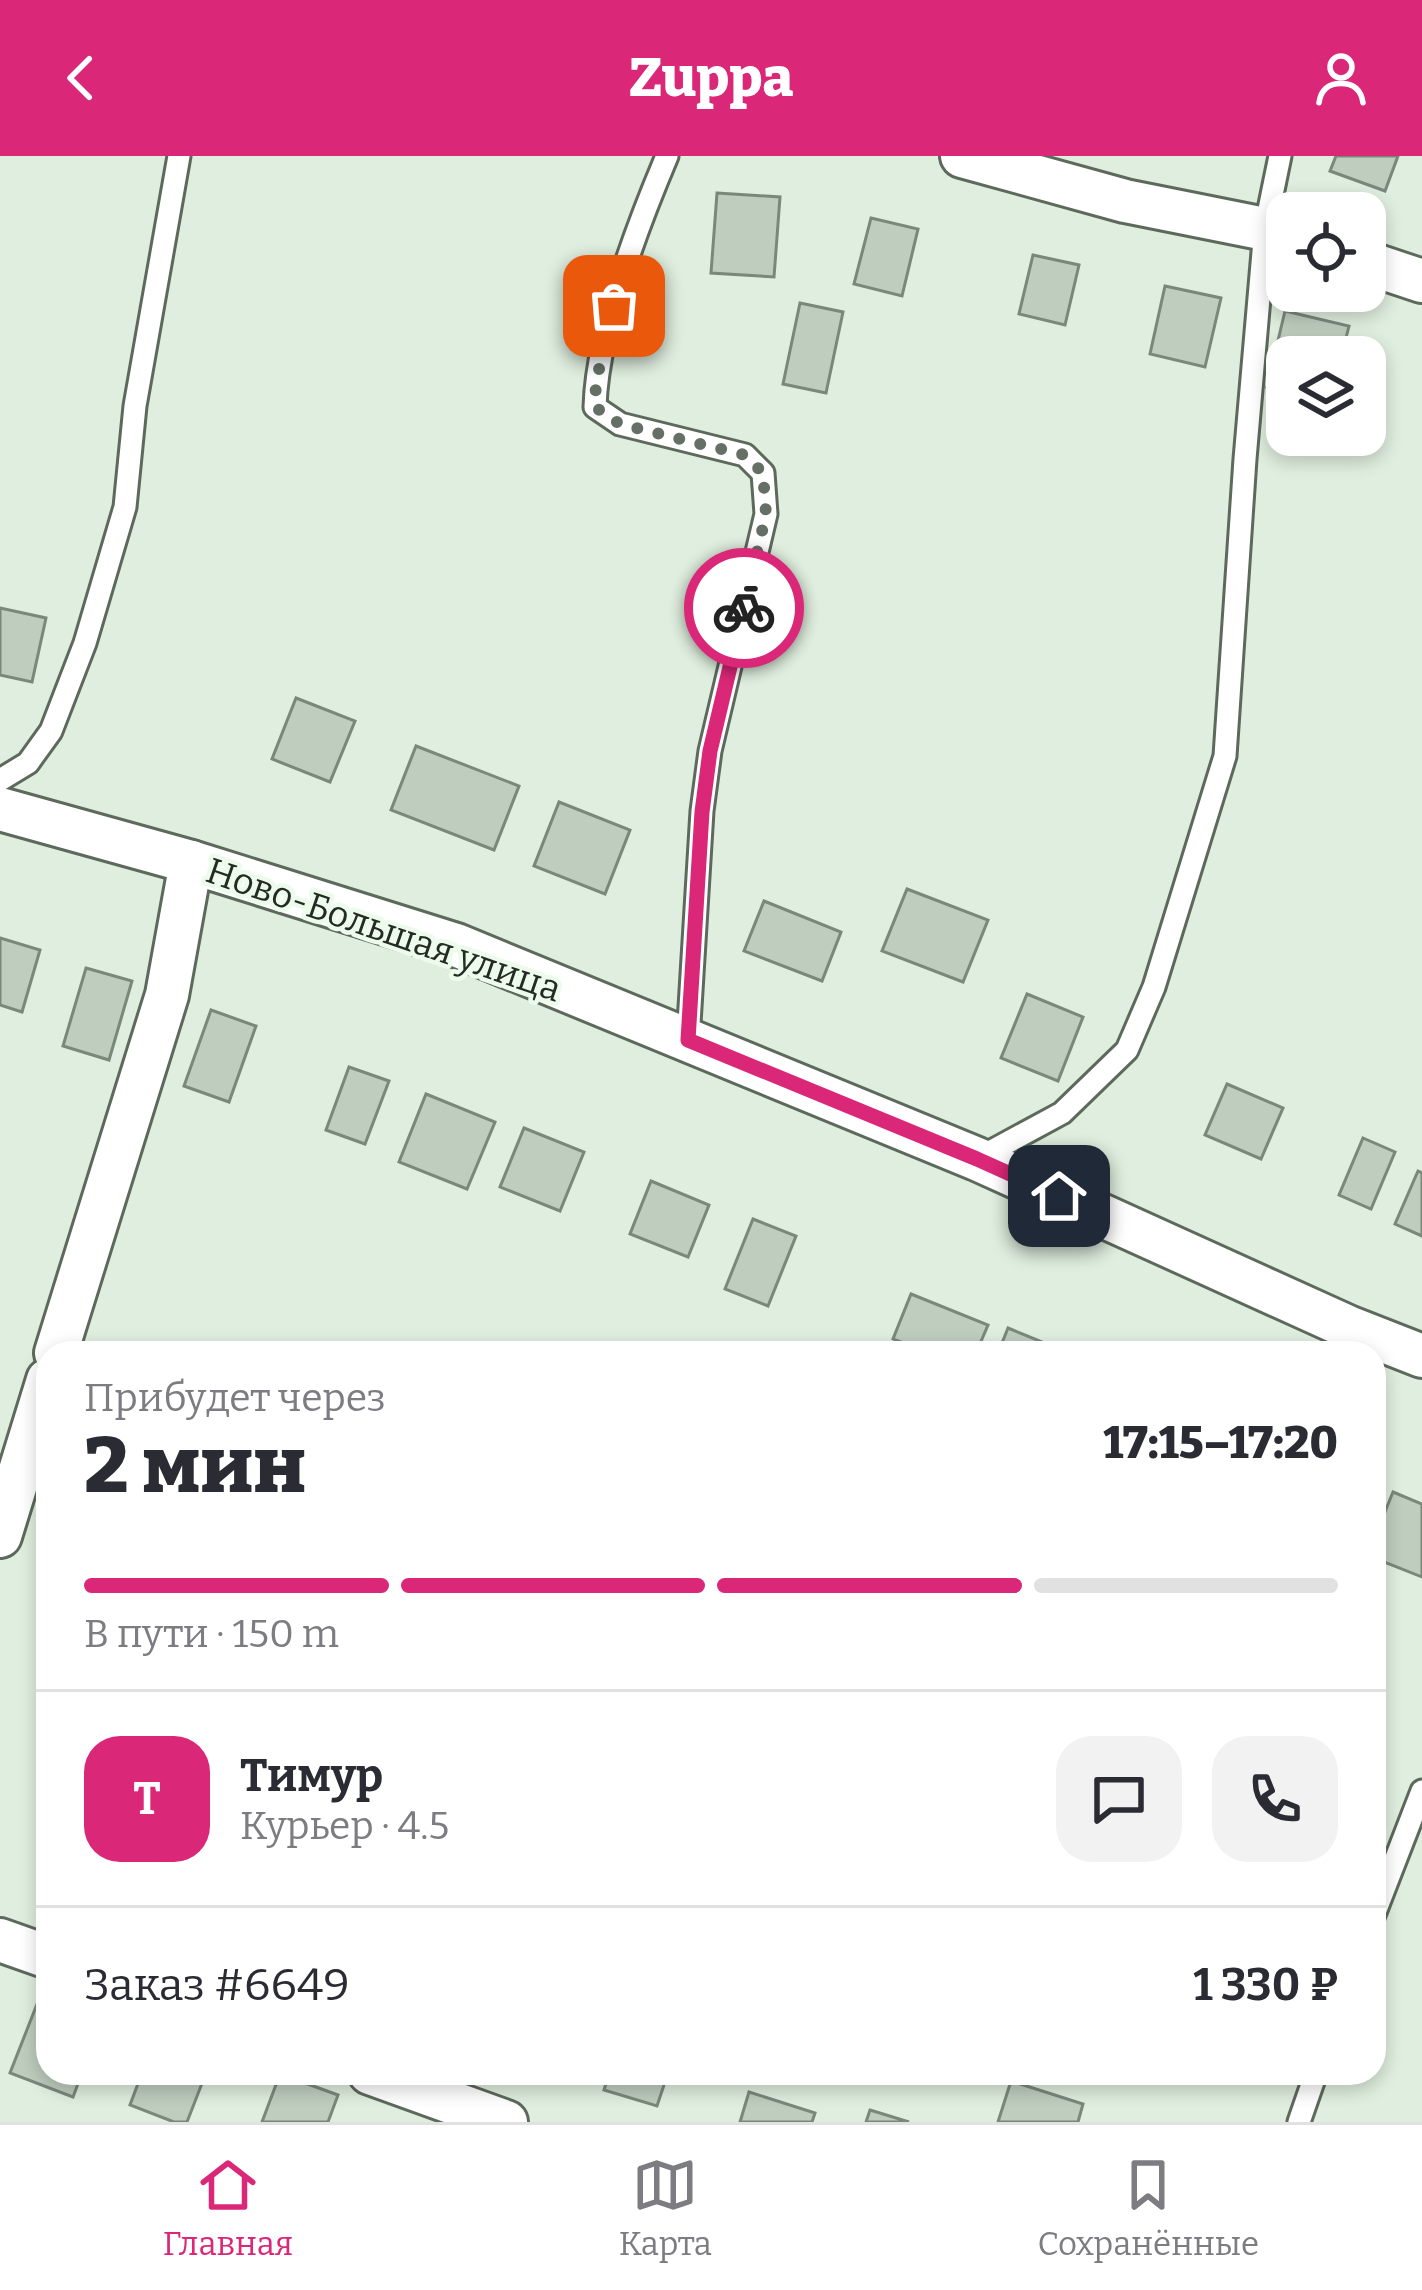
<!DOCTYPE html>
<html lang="ru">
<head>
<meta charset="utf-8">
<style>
  body { margin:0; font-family:Bitter,serif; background:#f2f2f3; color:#2b2b33; height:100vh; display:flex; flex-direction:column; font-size:45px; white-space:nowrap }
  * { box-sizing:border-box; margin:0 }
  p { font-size:39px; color:#7c7c81 }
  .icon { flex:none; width:66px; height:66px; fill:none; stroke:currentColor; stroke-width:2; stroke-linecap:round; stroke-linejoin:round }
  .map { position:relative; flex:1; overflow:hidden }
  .side { position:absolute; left:36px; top:1185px; width:1350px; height:744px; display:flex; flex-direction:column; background:#fff; border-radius:36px; box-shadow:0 6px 18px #0003 }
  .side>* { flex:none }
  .fabs { position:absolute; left:1266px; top:36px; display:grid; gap:24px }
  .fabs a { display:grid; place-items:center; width:120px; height:120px; border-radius:24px; background:#fff; box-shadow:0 6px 18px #0003; font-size:60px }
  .pin { position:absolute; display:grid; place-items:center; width:102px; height:102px; color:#fff; margin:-51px; border-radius:24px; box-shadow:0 6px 18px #0006 }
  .courier { position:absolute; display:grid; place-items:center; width:120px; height:120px; margin:-60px; border:9px solid #db2777; border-radius:50%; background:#fff; color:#222; box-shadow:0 3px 15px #0007 }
  .headline em { font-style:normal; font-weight:800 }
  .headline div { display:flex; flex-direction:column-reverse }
  .headline { display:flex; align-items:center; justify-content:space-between; height:204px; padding:0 48px }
  h1 { font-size:78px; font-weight:800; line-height:90px }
  .bar { display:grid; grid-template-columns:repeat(4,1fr); gap:18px 12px; align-content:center; height:144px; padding:0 48px }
  .bar i { height:15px; border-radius:9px; background:#e1e1e2 }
  .bar .current { background:#db2777 }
  .bar p { grid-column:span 4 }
  .line { display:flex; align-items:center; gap:30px; padding:0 48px; border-top:3px solid #e1e1e2 }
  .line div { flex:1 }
  .round { display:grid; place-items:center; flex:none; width:126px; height:126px; border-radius:36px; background:#f2f2f3 }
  header { display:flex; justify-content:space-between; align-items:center; height:156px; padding:0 48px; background:#db2777; color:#fff; font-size:54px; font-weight:800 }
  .tabs { display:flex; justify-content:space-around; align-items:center; height:168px; border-top:3px solid #e1e1e2; background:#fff; font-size:33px; color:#7c7c81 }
  .tabs a { display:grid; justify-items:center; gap:6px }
  .tabs .current { color:#db2777 }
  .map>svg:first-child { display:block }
  .building { fill:#becdbe; stroke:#7a887a; stroke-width:3 }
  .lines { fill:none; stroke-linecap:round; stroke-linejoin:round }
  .service-casing { stroke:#5c695b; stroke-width:27 }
  .minor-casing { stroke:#5c695b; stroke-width:48 }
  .service { stroke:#fff; stroke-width:21 }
  .minor { stroke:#fff; stroke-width:42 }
  .done { stroke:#656f65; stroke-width:12; stroke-dasharray:0 21.6 }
  .route { stroke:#db2777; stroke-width:15 }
  .labels { text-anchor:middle; stroke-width:9; stroke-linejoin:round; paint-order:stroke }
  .street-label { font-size:36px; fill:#242a24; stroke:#ecfbec }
</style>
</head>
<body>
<header><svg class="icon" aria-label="back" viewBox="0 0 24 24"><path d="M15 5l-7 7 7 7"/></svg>Zuppa<svg class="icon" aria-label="person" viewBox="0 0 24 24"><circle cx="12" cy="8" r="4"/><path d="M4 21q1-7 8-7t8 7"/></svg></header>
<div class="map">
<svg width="1422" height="1966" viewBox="0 0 1422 1966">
  <rect width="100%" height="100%" fill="#dfeede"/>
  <g class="building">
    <path d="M1336,0H1398L1385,35L1330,15Z"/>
    <path d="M717,37L780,41L774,121L711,117Z"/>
    <path d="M871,62L918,73L902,140L854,128Z"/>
    <path d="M1033,99L1079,109L1065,169L1019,158Z"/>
    <path d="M1165,130L1221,142L1205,211L1150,198Z"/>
    <path d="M800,147L843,156L826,237L783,228Z"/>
    <path d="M1285,155L1349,170L1341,201H1287V235L1267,231Z"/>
    <path d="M0,452L46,462L32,526L0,519Z"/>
    <path d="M296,542L355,565L330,626L272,603Z"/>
    <path d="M416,590L519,630L494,694L391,654Z"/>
    <path d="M559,646L630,674L605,738L534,710Z"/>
    <path d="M907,733L988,764L963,826L882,795Z"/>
    <path d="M764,745L841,776L822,825L744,795Z"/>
    <path d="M0,782L40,794L22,856L0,849Z"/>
    <path d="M86,812L132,825L109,904L63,890Z"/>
    <path d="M1027,838L1083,861L1058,925L1001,902Z"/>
    <path d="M211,854L256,870L229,946L184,930Z"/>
    <path d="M349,911L389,925L365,988L326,974Z"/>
    <path d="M1227,928L1283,952L1261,1003L1205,979Z"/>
    <path d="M426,938L495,966L467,1033L399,1006Z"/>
    <path d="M524,972L584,996L560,1055L500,1031Z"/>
    <path d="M1363,982L1395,996L1371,1053L1339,1039Z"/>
    <path d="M1418,1015L1422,1017V1080L1395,1068Z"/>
    <path d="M651,1025L709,1049L688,1101L630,1078Z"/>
    <path d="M753,1063L796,1080L768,1150L725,1133Z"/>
    <path d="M911,1138L988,1169L976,1197H929L893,1183Z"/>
    <path d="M1008,1172L1057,1192L1055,1197H998Z"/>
    <path d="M1393,1336L1422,1348V1421L1374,1402V1383Z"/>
    <path d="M39,1843L48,1847V1917H82L73,1941L10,1917Z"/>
    <path d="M142,1917H206L187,1966H174L130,1949Z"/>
    <path d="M609,1917H668L657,1950L604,1934Z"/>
    <path d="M280,1918L338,1939L328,1966H262Z"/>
    <path d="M1011,1925L1083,1948L1078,1966H998Z"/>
    <path d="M749,1936L815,1957L812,1966H740Z"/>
    <path d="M870,1954L909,1966H866Z"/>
  </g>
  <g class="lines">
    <g class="service-casing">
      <g id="service">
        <path d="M667,0C637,71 597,175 595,251L620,268L745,299L763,317L766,358L710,595L702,655L688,884"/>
        <path d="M0,624L28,607L51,575L85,487L125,351L135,250L179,0"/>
        <path d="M977,1003L1062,957L1127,894L1154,831L1225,600L1245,303L1265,73L1280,0"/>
        <path d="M1374,1759L1422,1635"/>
        <path d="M1299,1966L1316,1917"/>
      </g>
    </g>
    <g class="minor-casing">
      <g id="minor">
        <path d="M962,0L1125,45L1265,73L1287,80"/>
        <path d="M1365,106L1422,125"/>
        <path d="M0,653L191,706L456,789L977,1003L1348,1171L1422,1200"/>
        <path d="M56,1197L167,839L191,706"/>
        <path d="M0,1380L48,1224"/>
        <path d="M0,1784L48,1801"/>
        <path d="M370,1917L506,1966"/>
      </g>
    </g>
    <use href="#service" class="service"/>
    <use href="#minor" class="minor"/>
  </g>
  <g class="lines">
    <path class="done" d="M614,150L596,226L595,251L620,268L745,299L763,317L766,358L744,452"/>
    <path class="route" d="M744,452L710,595L702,656L688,884L977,1003L1059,1040"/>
  </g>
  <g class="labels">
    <g class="street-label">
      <text transform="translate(384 773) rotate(19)" y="13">Ново-Большая улица</text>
    </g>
  </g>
</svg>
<div class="fabs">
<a><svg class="icon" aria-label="locate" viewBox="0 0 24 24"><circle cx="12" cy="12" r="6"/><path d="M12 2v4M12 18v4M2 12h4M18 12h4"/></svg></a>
<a><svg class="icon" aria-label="layers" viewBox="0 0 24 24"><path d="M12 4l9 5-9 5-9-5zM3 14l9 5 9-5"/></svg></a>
</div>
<div class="pin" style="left:614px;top:150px;background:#ea580c"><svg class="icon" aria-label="bag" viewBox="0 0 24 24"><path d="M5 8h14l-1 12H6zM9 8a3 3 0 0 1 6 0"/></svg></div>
<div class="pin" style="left:1059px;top:1040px;background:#1f2937"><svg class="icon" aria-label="home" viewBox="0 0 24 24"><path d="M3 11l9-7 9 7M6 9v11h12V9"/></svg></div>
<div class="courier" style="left:744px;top:452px"><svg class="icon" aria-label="bike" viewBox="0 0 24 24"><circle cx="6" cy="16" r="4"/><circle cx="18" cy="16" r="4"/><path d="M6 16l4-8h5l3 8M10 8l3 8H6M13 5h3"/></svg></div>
<section class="side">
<div class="headline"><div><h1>2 мин</h1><p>Прибудет через</p></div><em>17:15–17:20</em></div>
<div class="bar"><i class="current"></i><i class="current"></i><i class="current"></i><i></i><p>В пути · 150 m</p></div>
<div class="line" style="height:216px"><b class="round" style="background:#db2777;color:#fff">Т</b><div><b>Тимур</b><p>Курьер · 4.5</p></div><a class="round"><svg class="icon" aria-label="chat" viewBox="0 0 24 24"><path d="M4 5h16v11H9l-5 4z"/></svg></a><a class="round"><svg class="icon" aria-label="phone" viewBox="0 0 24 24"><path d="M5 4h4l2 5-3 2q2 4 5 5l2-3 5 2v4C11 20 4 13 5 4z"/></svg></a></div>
<div class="line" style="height:156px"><div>Заказ #6649</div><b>1 330 ₽</b></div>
</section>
</div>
<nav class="tabs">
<a class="current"><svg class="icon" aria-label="home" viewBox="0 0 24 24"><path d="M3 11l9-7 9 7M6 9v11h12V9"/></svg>Главная</a>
<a><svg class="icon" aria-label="map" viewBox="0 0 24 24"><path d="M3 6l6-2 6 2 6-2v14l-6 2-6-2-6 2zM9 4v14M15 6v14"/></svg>Карта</a>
<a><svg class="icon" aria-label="saved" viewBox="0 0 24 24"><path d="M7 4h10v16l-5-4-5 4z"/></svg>Сохранённые</a>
</nav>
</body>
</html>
